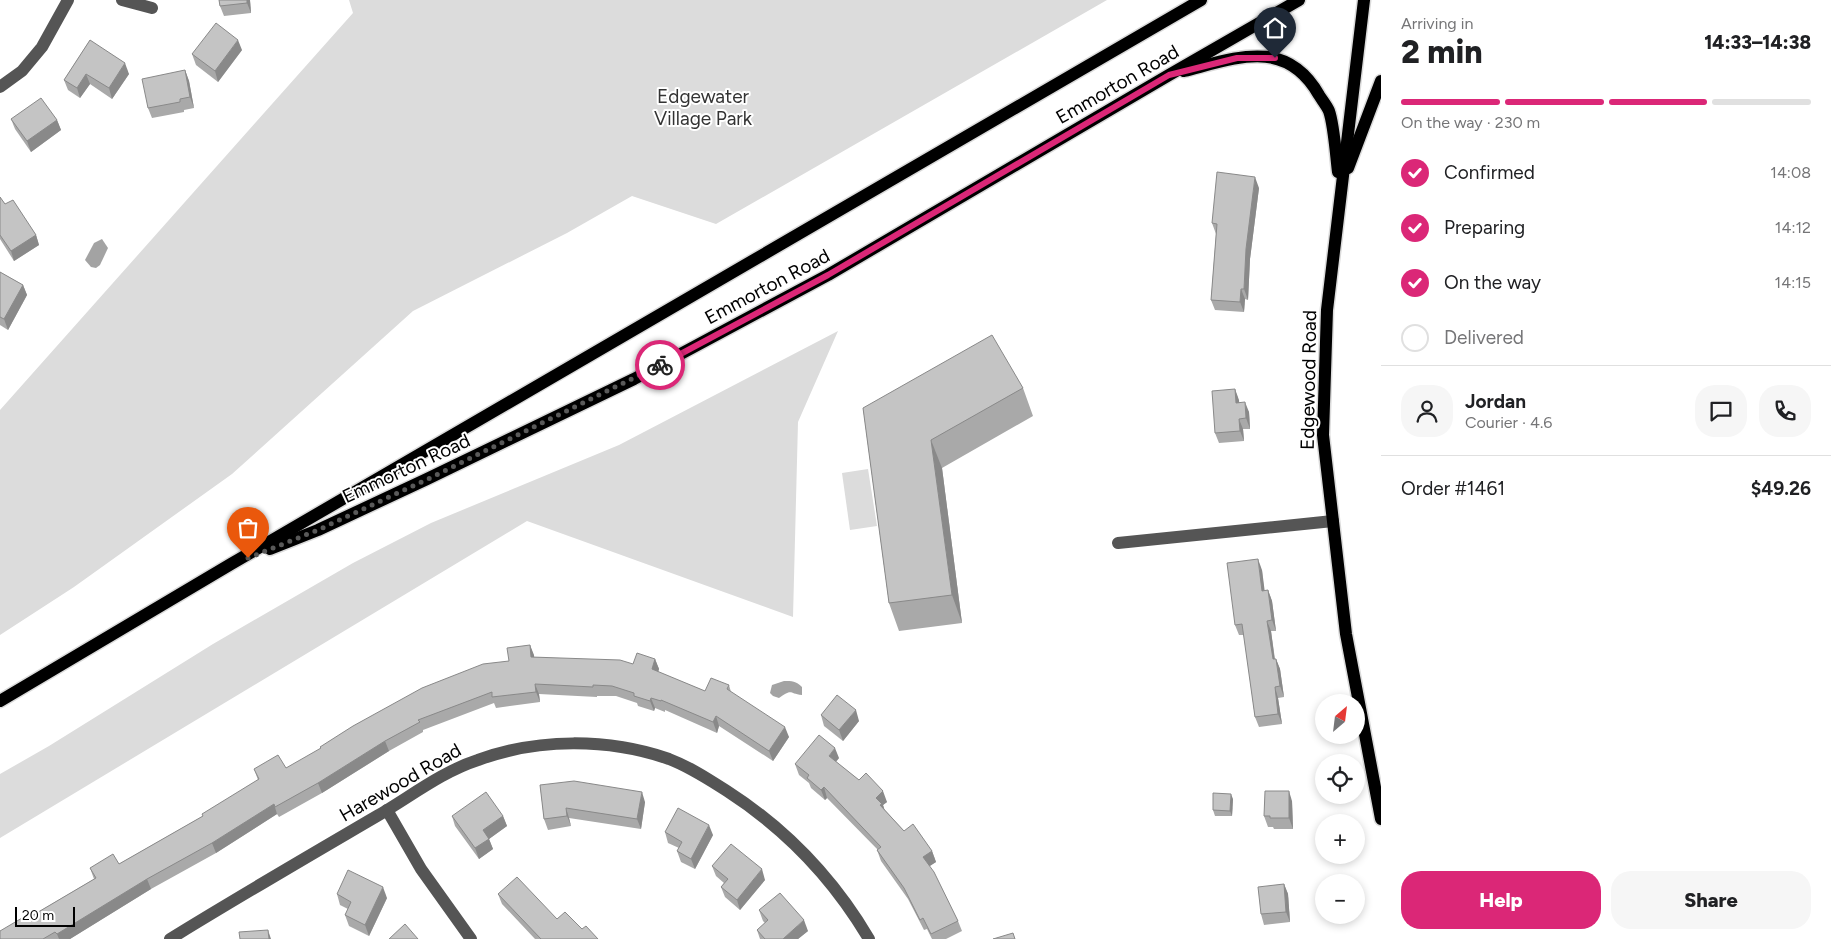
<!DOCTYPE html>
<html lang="en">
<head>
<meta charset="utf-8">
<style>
  body { margin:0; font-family:Figtree,sans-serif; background:#f6f6f6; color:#202124; height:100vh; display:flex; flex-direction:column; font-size:19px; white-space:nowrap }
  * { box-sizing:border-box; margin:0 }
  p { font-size:16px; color:#757577 }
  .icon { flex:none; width:28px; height:28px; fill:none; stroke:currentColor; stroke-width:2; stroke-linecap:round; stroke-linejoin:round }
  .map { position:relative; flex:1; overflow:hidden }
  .side { display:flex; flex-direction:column; background:#fff; width:450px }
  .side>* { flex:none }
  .needle { width:32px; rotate:28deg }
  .tools { position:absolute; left:1315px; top:694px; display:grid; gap:10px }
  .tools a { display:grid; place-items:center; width:50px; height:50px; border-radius:50%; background:#fff; box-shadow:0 2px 8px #0003; font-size:25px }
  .scale { position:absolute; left:15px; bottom:12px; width:60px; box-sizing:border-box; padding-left:5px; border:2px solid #000; border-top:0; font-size:14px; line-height:18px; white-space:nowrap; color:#000; -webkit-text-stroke:4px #fff; paint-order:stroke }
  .pin { position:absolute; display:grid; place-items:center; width:42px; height:42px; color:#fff; margin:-51px -21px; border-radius:50% 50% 50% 0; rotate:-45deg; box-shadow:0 0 5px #0007 }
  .pin .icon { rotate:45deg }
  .courier { position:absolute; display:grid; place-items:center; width:50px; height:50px; margin:-25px; border:4px solid #db2777; border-radius:50%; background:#fff; color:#222; box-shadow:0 1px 6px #0007 }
  .overview em { font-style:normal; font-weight:800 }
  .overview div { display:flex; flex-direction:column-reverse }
  .overview { display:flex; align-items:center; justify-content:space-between; height:85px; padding:0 20px }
  h1 { font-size:32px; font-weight:800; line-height:38px }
  .bar { display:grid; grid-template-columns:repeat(4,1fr); gap:8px 5px; align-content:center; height:60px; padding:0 20px }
  .bar i { height:6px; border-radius:4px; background:#e0e0e0 }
  .bar .current { background:#db2777 }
  .bar p { grid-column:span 4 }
  .line { display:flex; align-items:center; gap:12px; padding:0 20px; border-top:1px solid #e0e0e0 }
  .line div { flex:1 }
  .round { display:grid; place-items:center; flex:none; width:52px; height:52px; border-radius:20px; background:#f6f6f6 }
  ol { padding:0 20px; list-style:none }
  li { display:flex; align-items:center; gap:15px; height:55px }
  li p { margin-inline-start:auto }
  li .icon { padding:5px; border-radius:50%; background:#db2777; color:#fff; stroke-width:4 }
  li:last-child { color:#757577 }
  li i { width:28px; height:28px; border:2px solid #e0e0e0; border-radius:50% }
  .primary-button { display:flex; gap:10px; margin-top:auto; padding:10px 20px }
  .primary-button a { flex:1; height:58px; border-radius:20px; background:#db2777; color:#fff; font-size:20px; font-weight:800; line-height:58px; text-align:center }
  .primary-button a+a { background:#f6f6f6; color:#202124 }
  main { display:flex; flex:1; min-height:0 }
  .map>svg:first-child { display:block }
  .green { fill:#dcdcdc }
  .water { fill:#a3a3a3 }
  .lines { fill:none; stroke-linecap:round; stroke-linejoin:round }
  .major-casing { stroke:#dbdbdb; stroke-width:15 }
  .minor { stroke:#555; stroke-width:12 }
  .major { stroke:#000; stroke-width:12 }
  .wall { fill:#a9a9a9 }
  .shaded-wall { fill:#898989 }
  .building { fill:#c4c4c4; stroke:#898989 }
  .done { stroke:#595959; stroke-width:5; stroke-dasharray:0 9 }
  .route { stroke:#db2777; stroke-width:6 }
  .labels { text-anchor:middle; stroke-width:4; stroke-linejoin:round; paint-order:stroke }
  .street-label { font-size:19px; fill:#000; stroke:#fff }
  .park-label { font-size:19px; fill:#333; stroke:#fff }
</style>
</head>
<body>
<main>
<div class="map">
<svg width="1381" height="939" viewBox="0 0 1381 939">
  <rect width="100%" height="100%" fill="#fff"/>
  <g class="green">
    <path d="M349,0H1107L716,224L632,196L567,233L413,311L232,474L74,587L0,635V410L353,13Z"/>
    <path d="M838,331L798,422L793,617L527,521L0,838V774L49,746L213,644L353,563L431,523L619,445Z"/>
    <path d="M868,469L877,526L850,530L842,473Z"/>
  </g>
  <g class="water">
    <path d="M102,239L108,248L100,265L96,268L91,267L85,260L94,243Z"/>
    <path d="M784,681C792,681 796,681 802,687V695C789,694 793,688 779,698L773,696L770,693L772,685Z"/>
  </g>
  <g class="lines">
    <g class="major-casing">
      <g id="major">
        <path d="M1364,0L1327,310L1323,435L1346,634L1381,819"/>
        <path d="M1184,71C1236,58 1286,37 1319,95C1322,100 1327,106 1329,111C1334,125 1336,156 1338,172"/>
        <path d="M1348,168L1381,81"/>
        <path d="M270,549L318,530L427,479L634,379L828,275L1169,75L1299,0"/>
        <path d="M0,701L231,564L1201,0"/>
      </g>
    </g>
    <g class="minor">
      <path d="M122,0L152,8"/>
      <path d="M0,87L22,71L42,47L68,0"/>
      <path d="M1118,543L1333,521"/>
      <path d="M387,810L421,869L471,939"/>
      <path d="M170,939C238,897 307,857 377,816C410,797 441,772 478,760C538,738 608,738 669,759C690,767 708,779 727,791C786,829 833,878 869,939"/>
    </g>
    <use href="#major" class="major"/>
  </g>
  <g class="wall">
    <path d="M219,0H250L251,13L224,16L220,6Z"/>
    <path d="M90,40L129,74L112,99L90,84L80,98L68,90L64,80Z"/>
    <path d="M242,50L218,82L196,65L192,54Z"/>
    <path d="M185,70L189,81L194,108L184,110V112L152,118L148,108Z"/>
    <path d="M11,119L57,120L61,130L31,152L15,129Z"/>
    <path d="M1259,188L1250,259L1248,300L1245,299L1244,312L1215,310L1211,300L1216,234L1212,223Z"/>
    <path d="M0,197L5,204L36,235L39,245L14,261L0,239Z"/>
    <path d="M0,272L23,285L27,295L8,330L0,325Z"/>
    <path d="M1023,388L1033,416L942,468L962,623L899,631L889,603L863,408Z"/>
    <path d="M1235,389L1239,402L1249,412L1250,429H1243L1244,441L1219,443L1215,433Z"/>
    <path d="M1262,570L1264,591L1268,590L1272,601L1276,631H1271L1275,659H1276L1280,669L1284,697L1278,698L1282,724L1259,727L1255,717L1244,635H1239L1235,625Z"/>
    <path d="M530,645L534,657L633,664L655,659L659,669L658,672L705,691L729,685L731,692L789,737L773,761L719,726L717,733L665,710V712L655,708L654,711L638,706L637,703L616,696H597V697L539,694L540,702L496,708L494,703L423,730V732L389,751L322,793L279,817L277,814L216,853L151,889L70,939H0L23,921L94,879L90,868L119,864L203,816L258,780L254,769L286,768L509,661Z"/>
    <path d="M821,715L859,721L843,741L824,726Z"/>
    <path d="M839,758L836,762L887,802L883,805L884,809L904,831L932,851L936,862L929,866L958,921L962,931L946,939H932L927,929L924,930L908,899L881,861L877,850H878L827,798L825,800L811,788L809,783L799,775L795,764Z"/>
    <path d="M540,785L645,802L641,829L569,818L571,826L548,830L544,819Z"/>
    <path d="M1233,799L1232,816H1215L1213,810Z"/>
    <path d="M1292,801L1293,829H1274L1273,827H1268L1264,816Z"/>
    <path d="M452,816H503L507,826L489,839L493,849L479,859L455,826Z"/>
    <path d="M665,832L713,835L695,869L681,862L677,851L679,848L668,843Z"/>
    <path d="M712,866L765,880L740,910L725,897L721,887L724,883L716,876Z"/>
    <path d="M1284,884L1288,894L1290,922L1264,925L1261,914Z"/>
    <path d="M337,894L387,898L369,936L349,926L345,915L348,909L340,905Z"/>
    <path d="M498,894L557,919L582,929L598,939H535L502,904Z"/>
    <path d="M759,910L808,931L798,939H760L757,930L765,923L763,921Z"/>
  </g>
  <g class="shaded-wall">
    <path d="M247,0H250L251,13L247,3Z"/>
    <path d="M238,40L242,50L218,82L215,71Z"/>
    <path d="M125,63L129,74L112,99L109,88Z"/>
    <path d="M185,70L189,81L194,108L190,97Z"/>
    <path d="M86,74L90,84L80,98L77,88Z"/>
    <path d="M57,120L61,130L31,152L27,141Z"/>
    <path d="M1255,177L1259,188L1250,259L1248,300L1244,289L1246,249Z"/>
    <path d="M36,235L39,245L14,261L11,251Z"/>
    <path d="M23,285L27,295L8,330L4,319Z"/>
    <path d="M1241,289L1245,299L1244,312L1240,302Z"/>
    <path d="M1235,389L1239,400L1240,413L1236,403Z"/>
    <path d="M1245,402L1249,412L1250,429L1246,418Z"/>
    <path d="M1239,419L1243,429L1244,441L1240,431Z"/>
    <path d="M931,440L942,468L962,623L952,595Z"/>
    <path d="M1258,559L1262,570L1266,601L1262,591Z"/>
    <path d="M1268,590L1272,601L1276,631L1272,620Z"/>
    <path d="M1267,621L1271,631L1276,670L1273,659Z"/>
    <path d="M530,645L534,655L535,667L531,657Z"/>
    <path d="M655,659L659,669L656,679L652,669Z"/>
    <path d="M1276,659L1280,669L1284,697L1280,686Z"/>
    <path d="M535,684L539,694L540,702L536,692Z"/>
    <path d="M1275,687L1278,698L1282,724L1278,714Z"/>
    <path d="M651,698L655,708L654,711L650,701Z"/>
    <path d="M856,710L859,721L843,741L839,730Z"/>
    <path d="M716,716L719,726L717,733L713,722Z"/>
    <path d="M785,727L789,737L773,761L769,751Z"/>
    <path d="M385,741L389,751L322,793L318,783Z"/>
    <path d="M835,748L839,758L832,766L829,756Z"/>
    <path d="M824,787L827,798L825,800L821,790Z"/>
    <path d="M883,791L887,802L883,805L886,814L876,798Z"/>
    <path d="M1289,791L1292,801L1293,829L1289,818Z"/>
    <path d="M642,792L645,802L641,829L637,819Z"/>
    <path d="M1231,794L1233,799L1232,816L1230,811Z"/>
    <path d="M274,804L277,814L216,853L212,843Z"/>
    <path d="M566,808L569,818L571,826L567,816Z"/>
    <path d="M503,816L507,826L489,839L493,849L479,859L475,848L483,830Z"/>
    <path d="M709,825L713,835L695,869L691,859Z"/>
    <path d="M932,851L936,862L927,868L923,857Z"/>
    <path d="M762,869L765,880L740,910L737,900Z"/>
    <path d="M147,879L151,889L70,939H59L57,934Z"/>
    <path d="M1284,884L1288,894L1290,922L1286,912Z"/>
    <path d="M383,887L387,898L369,936L365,925Z"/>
    <path d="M804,920L808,931L798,939H783Z"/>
    <path d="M268,930L271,939H269Z"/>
  </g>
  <g class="building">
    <path d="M219,0H247V3L220,6Z"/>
    <path d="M216,23L238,40L215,71L192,54Z"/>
    <path d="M90,40L125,63L109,88L86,74L77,88L64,80Z"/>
    <path d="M185,70L190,97L180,99V102L148,108L142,79Z"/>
    <path d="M41,98L57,120L27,141L11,119Z"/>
    <path d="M1217,172L1255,177L1246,249L1244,289H1241L1240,302L1211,300L1217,224L1212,223Z"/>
    <path d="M0,197L5,204L13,200L36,235L11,251L0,235Z"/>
    <path d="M0,272L23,285L4,319L0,317Z"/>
    <path d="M992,335L1023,388L931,440L952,595L889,603L863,408Z"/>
    <path d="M1235,389L1236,403L1245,402L1246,418L1239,419L1240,431L1215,433L1212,391Z"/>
    <path d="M1258,559L1262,591L1268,590L1272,620L1267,621L1273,659H1276L1280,686L1275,687L1278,714L1255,717L1242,624L1235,625L1227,563Z"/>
    <path d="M530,645L531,657L620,660L633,664L637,653L655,659L652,669L705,691L711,678L729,685L727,689L785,727L769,751L716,716L713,722L661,700V701L651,698L650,701L634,696V693L612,686L593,685V687L535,684L536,692L492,697V692L418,720L420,722L385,741L318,783L275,807L274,804L212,843L147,879L57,934L55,932L43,939H0V931L22,918L23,921L96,878L90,868L113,854L119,864L203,816L202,814L259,779L254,769L278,755L286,768L321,748L320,747L353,726L422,688L483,664L509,661L507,648Z"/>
    <path d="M837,695L856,710L839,730L821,715Z"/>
    <path d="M819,735L835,748L829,756L859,780L866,773L883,791L876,798L882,804L880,805L904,831L913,824L932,851L923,857L934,872L958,921L931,934L923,918L920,920L904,888L877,850L881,847L824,787L821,790L807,778L809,775L795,764Z"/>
    <path d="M574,781L642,792L637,819L566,808L567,816L544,819L540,785Z"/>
    <path d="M1265,791H1289V818H1270V816H1264Z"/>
    <path d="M486,792L503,816L483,830L489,839L475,848L452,816Z"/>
    <path d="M1213,793L1231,794L1230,811L1213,810Z"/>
    <path d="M678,808L709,825L691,859L677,851L682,842L665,832Z"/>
    <path d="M731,844L762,869L737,900L721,887L728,879L712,866Z"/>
    <path d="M348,870L383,887L365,925L345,915L351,902L337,894Z"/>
    <path d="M517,877L557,919L565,912L582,929L586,926L598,939H541L498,894Z"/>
    <path d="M1284,884L1286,912L1261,914L1258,887Z"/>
    <path d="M780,893L804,920L783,939H765L757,930L768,920L759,910Z"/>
    <path d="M405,924L418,939H389Z"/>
    <path d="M268,930L269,939H240L239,932Z"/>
    <path d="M1013,933L1015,939H993Z"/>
  </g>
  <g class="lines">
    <path class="done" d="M248,558L318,530L428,479L660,365"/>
    <path class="route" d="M660,365L828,275L1169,75L1237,58H1275"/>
  </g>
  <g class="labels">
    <g class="street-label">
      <text transform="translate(1117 84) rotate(-30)" y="7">Emmorton Road</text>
      <text transform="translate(767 286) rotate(-28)" y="7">Emmorton Road</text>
      <text transform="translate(1308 380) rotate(-89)" y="7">Edgewood Road</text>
      <text transform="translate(406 468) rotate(-25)" y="7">Emmorton Road</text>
      <text transform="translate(400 782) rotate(-30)" y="7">Harewood Road</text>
    </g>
    <g class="park-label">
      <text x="703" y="103">Edgewater<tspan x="703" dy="22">Village Park</tspan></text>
    </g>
  </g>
</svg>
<div class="tools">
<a><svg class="needle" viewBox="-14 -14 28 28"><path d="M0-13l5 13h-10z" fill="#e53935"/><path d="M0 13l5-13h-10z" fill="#757577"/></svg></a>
<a><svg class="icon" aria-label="locate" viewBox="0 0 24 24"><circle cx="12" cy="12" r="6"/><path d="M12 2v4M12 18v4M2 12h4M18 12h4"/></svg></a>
<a>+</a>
<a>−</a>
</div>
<div class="scale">20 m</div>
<div class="pin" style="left:248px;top:558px;background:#ea580c"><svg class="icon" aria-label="bag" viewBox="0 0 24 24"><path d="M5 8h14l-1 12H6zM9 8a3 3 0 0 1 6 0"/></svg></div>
<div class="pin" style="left:1275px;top:58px;background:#1f2937"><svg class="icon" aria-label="home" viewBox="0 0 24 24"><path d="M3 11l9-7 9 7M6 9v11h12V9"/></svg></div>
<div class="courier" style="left:660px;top:365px"><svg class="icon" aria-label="bike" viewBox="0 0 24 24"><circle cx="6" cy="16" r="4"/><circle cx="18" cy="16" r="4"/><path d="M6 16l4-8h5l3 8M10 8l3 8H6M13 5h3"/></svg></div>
</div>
<section class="side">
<div class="overview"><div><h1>2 min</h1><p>Arriving in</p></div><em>14:33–14:38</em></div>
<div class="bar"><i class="current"></i><i class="current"></i><i class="current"></i><i></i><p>On the way · 230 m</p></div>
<ol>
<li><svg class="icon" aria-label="check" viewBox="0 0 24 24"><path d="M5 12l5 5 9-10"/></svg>Confirmed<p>14:08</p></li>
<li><svg class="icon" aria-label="check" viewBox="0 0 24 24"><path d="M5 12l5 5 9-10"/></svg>Preparing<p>14:12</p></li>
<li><svg class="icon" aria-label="check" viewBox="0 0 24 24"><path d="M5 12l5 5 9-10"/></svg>On the way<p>14:15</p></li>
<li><i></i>Delivered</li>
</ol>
<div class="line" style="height:90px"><a class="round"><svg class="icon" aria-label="person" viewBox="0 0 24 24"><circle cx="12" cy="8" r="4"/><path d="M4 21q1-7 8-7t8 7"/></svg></a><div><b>Jordan</b><p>Courier · 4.6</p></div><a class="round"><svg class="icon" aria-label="chat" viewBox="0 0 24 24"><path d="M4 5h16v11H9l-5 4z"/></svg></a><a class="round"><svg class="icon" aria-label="phone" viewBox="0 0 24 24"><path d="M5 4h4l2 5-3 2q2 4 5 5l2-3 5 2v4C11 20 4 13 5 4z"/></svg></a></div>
<div class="line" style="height:65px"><div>Order #1461</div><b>$49.26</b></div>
<div class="primary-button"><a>Help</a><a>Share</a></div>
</section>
</main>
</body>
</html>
